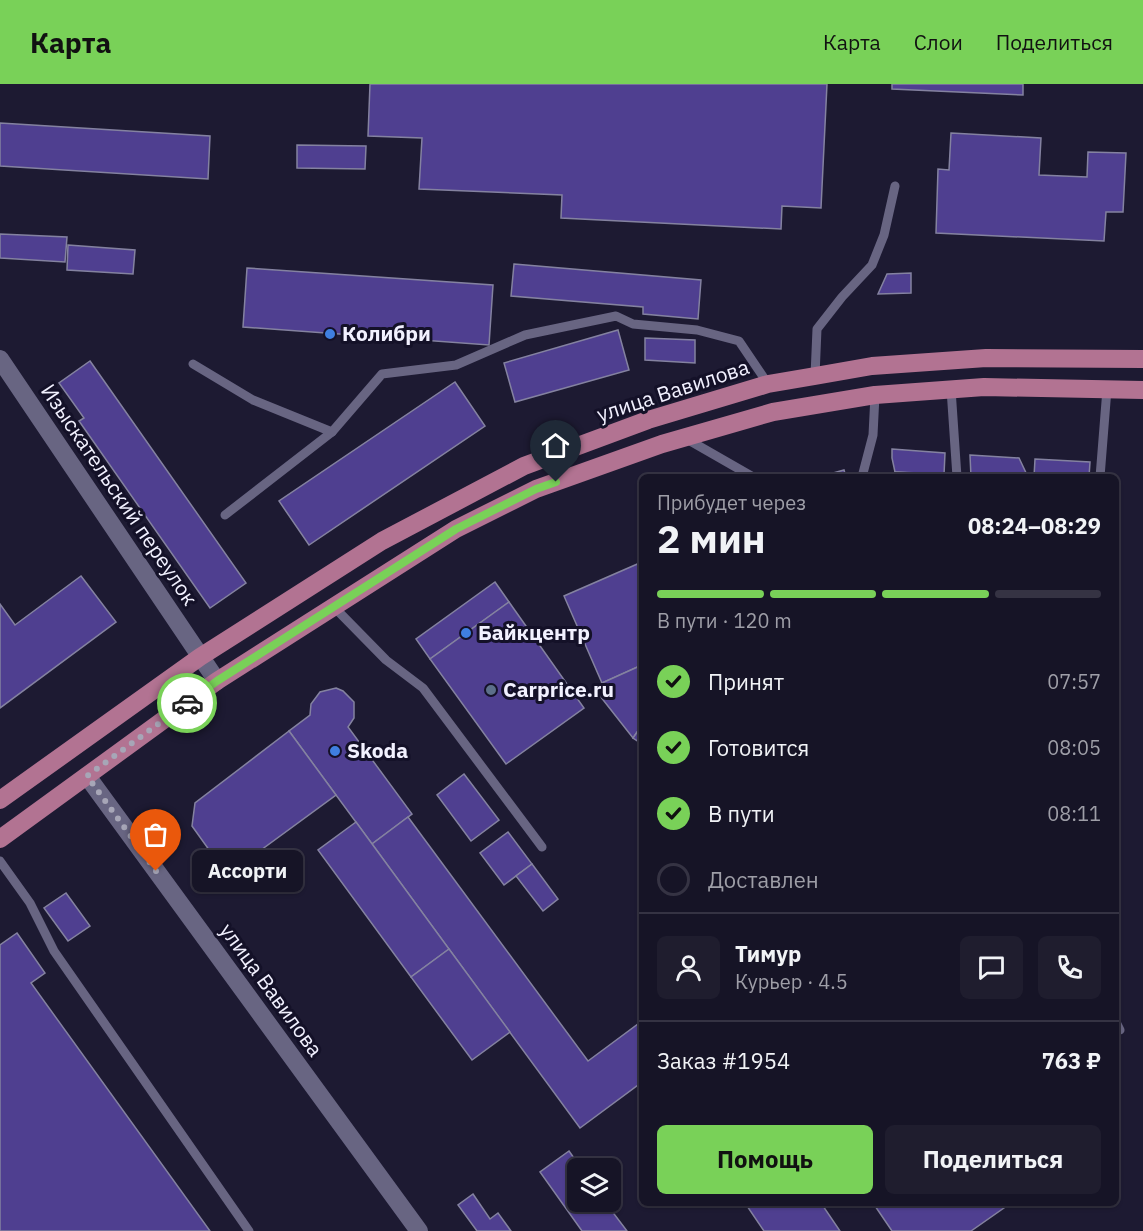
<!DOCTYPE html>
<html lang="ru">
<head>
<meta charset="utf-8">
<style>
  body { margin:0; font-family:"IBM Plex Sans",sans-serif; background:#1f1d2e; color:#f1f3f6; height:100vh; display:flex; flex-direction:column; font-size:22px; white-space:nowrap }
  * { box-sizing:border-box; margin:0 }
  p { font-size:20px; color:#9e9ea7 }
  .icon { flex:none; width:33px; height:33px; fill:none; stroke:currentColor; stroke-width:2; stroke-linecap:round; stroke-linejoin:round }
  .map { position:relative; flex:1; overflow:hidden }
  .side { position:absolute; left:639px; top:390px; width:480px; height:732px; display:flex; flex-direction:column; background:#161426; border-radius:9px; box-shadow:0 2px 4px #0004,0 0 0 2px #353343 }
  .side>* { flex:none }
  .controls { position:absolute; left:567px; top:1074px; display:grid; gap:12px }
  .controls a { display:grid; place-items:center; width:54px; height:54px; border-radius:9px; background:#161426; box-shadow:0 2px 4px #0004,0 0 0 2px #353343; font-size:30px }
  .pin { position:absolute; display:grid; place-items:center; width:51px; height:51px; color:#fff; margin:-62px -26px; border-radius:50% 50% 50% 0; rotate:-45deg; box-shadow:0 0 6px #0007 }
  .pin .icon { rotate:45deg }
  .courier { position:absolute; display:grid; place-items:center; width:60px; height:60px; margin:-30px; border:4px solid #79d158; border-radius:50%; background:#fff; color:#222; box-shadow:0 2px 8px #0007 }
  .bubble { position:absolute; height:42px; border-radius:9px; background:#161426; box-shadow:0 2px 4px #0004,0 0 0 2px #353343; font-size:20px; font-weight:800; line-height:42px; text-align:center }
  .headline em { font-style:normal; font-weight:800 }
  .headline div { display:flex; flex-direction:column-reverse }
  .headline { display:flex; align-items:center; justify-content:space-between; height:102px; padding:0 18px }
  h1 { font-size:39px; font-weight:800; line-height:45px }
  .bar { display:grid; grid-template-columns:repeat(4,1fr); gap:9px 6px; align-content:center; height:72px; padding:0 18px }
  .bar i { height:8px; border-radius:4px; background:#353343 }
  .bar .active { background:#79d158 }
  .bar p { grid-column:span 4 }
  .line { display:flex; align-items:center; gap:15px; padding:0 18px; border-top:2px solid #353343 }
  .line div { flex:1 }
  .round { display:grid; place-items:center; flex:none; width:63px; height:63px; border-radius:9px; background:#1f1d2e }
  ol { padding:0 18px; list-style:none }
  li { display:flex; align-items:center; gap:18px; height:66px }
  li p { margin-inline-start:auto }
  li .icon { padding:6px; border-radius:50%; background:#79d158; color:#111; stroke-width:4 }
  li:last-child { color:#9e9ea7 }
  li i { width:33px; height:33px; border:3px solid #353343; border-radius:50% }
  .cta { display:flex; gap:12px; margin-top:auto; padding:12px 18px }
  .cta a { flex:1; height:69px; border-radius:9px; background:#79d158; color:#111; font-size:24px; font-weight:800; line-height:69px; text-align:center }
  .cta a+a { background:#1f1d2e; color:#f1f3f6 }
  header { display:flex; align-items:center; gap:36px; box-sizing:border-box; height:84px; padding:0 30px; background:#79d158; color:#111 }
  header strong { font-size:28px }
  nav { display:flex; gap:33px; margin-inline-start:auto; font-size:21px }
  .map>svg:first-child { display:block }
  .building { fill:#4f3f90; stroke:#8482a0; stroke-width:1.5 }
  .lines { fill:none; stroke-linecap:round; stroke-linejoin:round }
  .lane { stroke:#686582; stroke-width:9 }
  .street { stroke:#686582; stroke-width:18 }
  .primary { stroke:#b27392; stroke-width:18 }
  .done { stroke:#a7a6b7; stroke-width:6; stroke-dasharray:0 10.8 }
  .route { stroke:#79d158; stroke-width:8 }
  .shop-dot { fill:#3f7fe0; stroke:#141128; stroke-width:2 }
  .service-dot { fill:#5c6f8a; stroke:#141128; stroke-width:2 }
  .labels { text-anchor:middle; stroke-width:6; stroke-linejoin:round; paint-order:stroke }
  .poi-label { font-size:21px; font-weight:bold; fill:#f2f1ff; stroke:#141128; text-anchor:start }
  .street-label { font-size:21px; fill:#f2f1ff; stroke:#141128 }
</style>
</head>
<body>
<header>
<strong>Карта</strong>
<nav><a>Карта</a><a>Слои</a><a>Поделиться</a></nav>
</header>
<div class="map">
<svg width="1143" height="1147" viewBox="0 0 1143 1147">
  <rect width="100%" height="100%" fill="#1d1a32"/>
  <g class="building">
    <path d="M370,0H827L821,124L782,122L781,145L561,134L562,111L419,105L422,54L368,52Z"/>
    <path d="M892,0H1023V11L892,5Z"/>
    <path d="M0,39L210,52L208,95L0,82Z"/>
    <path d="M951,49L1041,54L1039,91L1087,93L1088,68L1126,69L1123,128H1106L1104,157L936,149L938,85L949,86Z"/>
    <path d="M297,61L366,62L365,85L297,84Z"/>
    <path d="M0,150L67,153L65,178L0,174Z"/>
    <path d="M68,161L135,166L133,190L67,186Z"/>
    <path d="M514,180L701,196L698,235L643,230V223L511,212Z"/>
    <path d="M247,184L493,201L489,261L243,243Z"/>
    <path d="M911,189V209L878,210L887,190Z"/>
    <path d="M618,246L629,286L515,318L504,279Z"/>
    <path d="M645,254L695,256V279L645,276Z"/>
    <path d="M90,277L246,499L210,524L79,337L84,334L59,299Z"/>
    <path d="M455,298L485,342L309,461L279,417Z"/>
    <path d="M892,365L945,369L944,391L895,388L892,374Z"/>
    <path d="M970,371L1019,374L1028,393H971Z"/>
    <path d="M1035,375L1090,378L1089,393H1034Z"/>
    <path d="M844,386L846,393H819Z"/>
    <path d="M895,388L919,389V393H896Z"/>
    <path d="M642,478V581L602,599L564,512Z"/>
    <path d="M81,492L116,538L0,624V520L15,541Z"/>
    <path d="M495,498L509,518L430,575L416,555Z"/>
    <path d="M509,518L584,624L506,680L430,575Z"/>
    <path d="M642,581V641L633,654L593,603Z"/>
    <path d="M336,604L343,607L354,618V634L348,643L412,730L372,760L289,647L310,631L311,620L320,608Z"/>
    <path d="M642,641V660L633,654Z"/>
    <path d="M289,647L336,711L227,791L192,742L195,719Z"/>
    <path d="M464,690L499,736L471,757L437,711Z"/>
    <path d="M408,733L588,977L642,937V998L580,1044L372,760Z"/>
    <path d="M356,738L449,865L411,893L318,766Z"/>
    <path d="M508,748L532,780L504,801L480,769Z"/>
    <path d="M532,780L558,815L543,827L516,792Z"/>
    <path d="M66,809L90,842L68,857L44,824Z"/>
    <path d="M17,849L45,889L31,899L210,1147H0V861Z"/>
    <path d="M449,865L510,948L472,976L411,893Z"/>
    <path d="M569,1067L581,1084H578V1118H605L627,1147H582L540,1088Z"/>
    <path d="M473,1110L490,1135L498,1129L511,1147H477L458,1121Z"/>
    <path d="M745,1119H821L840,1147H764Z"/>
    <path d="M873,1119H1011L971,1147H892Z"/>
  </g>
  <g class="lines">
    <g class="lane">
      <path d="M193,280L253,316L332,348"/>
      <path d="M815,292L817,245L842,213L872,181L884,151L895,102"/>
      <path d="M951,305L957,393"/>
      <path d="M685,354L753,393"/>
      <path d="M862,393L873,351L875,311"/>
      <path d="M1100,393L1107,305"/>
      <path d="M225,431L332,348L382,290L456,281L525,251L616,232L633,240L697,246L739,257L768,300"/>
      <path d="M334,523L386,576L423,604L542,763"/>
      <path d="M0,777L30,819L54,867L249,1147"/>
      <path d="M1116,938L1120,946"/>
    </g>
    <g class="street">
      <path d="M0,275L217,597"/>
      <path d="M87,692L419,1147"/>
    </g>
    <g class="primary">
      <path d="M0,716L200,573L382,457L524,382L648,336L768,300L815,292L872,282L986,274L1143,275"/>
      <path d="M0,755L217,597L456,445L536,405L662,360L773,328L875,311L984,303L1143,306"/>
    </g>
  </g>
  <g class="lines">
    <path class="done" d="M156,787L87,692L187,619"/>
    <path class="route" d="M187,619L217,597L456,445L536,405L556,398"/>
  </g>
  <g class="shop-dot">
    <circle cx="330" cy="250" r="6"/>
    <circle cx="466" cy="549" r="6"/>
    <circle cx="335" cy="667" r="6"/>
  </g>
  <circle class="service-dot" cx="491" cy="606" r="6"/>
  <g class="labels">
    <g class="poi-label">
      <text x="342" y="257">Колибри</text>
      <text x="478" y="556">Байкцентр</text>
      <text x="503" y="613">Carprice.ru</text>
      <text x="347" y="674">Skoda</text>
    </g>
    <g class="street-label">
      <text transform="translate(673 307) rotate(-18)" y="7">улица Вавилова</text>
      <text transform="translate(119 411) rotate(56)" y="7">Изыскательский переулок</text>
      <text transform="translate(271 906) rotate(54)" y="7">улица Вавилова</text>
    </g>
  </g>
</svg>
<div class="controls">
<a><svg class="icon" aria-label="layers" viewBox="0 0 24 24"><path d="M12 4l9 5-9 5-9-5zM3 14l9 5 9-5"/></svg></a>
</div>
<div class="pin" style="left:156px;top:787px;background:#ea580c"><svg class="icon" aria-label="bag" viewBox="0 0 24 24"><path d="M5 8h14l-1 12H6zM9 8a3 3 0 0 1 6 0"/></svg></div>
<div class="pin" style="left:556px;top:398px;background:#1f2937"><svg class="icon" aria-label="home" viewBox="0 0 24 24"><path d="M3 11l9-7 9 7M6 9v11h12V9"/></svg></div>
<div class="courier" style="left:187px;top:619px"><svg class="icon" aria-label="car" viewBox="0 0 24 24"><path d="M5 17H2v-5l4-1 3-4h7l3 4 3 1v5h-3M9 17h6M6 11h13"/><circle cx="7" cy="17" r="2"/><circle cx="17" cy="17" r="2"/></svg></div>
<div class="bubble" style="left:192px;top:766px;width:111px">Ассорти</div>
<section class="side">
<div class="headline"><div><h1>2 мин</h1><p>Прибудет через</p></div><em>08:24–08:29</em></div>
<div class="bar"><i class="active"></i><i class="active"></i><i class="active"></i><i></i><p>В пути · 120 m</p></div>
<ol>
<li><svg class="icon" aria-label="check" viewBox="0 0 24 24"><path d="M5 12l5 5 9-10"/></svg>Принят<p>07:57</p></li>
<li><svg class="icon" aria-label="check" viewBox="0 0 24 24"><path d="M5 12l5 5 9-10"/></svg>Готовится<p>08:05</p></li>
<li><svg class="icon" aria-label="check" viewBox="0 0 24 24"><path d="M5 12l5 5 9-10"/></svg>В пути<p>08:11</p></li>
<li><i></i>Доставлен</li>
</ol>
<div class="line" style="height:108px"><a class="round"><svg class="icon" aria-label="person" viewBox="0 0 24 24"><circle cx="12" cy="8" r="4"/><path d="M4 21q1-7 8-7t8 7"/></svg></a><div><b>Тимур</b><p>Курьер · 4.5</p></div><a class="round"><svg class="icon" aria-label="chat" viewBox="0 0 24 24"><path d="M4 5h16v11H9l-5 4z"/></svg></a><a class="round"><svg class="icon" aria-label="phone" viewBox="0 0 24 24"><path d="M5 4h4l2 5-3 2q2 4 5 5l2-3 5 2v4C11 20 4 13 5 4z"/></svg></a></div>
<div class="line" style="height:78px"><div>Заказ #1954</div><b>763 ₽</b></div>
<div class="cta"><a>Помощь</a><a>Поделиться</a></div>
</section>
</div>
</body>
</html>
